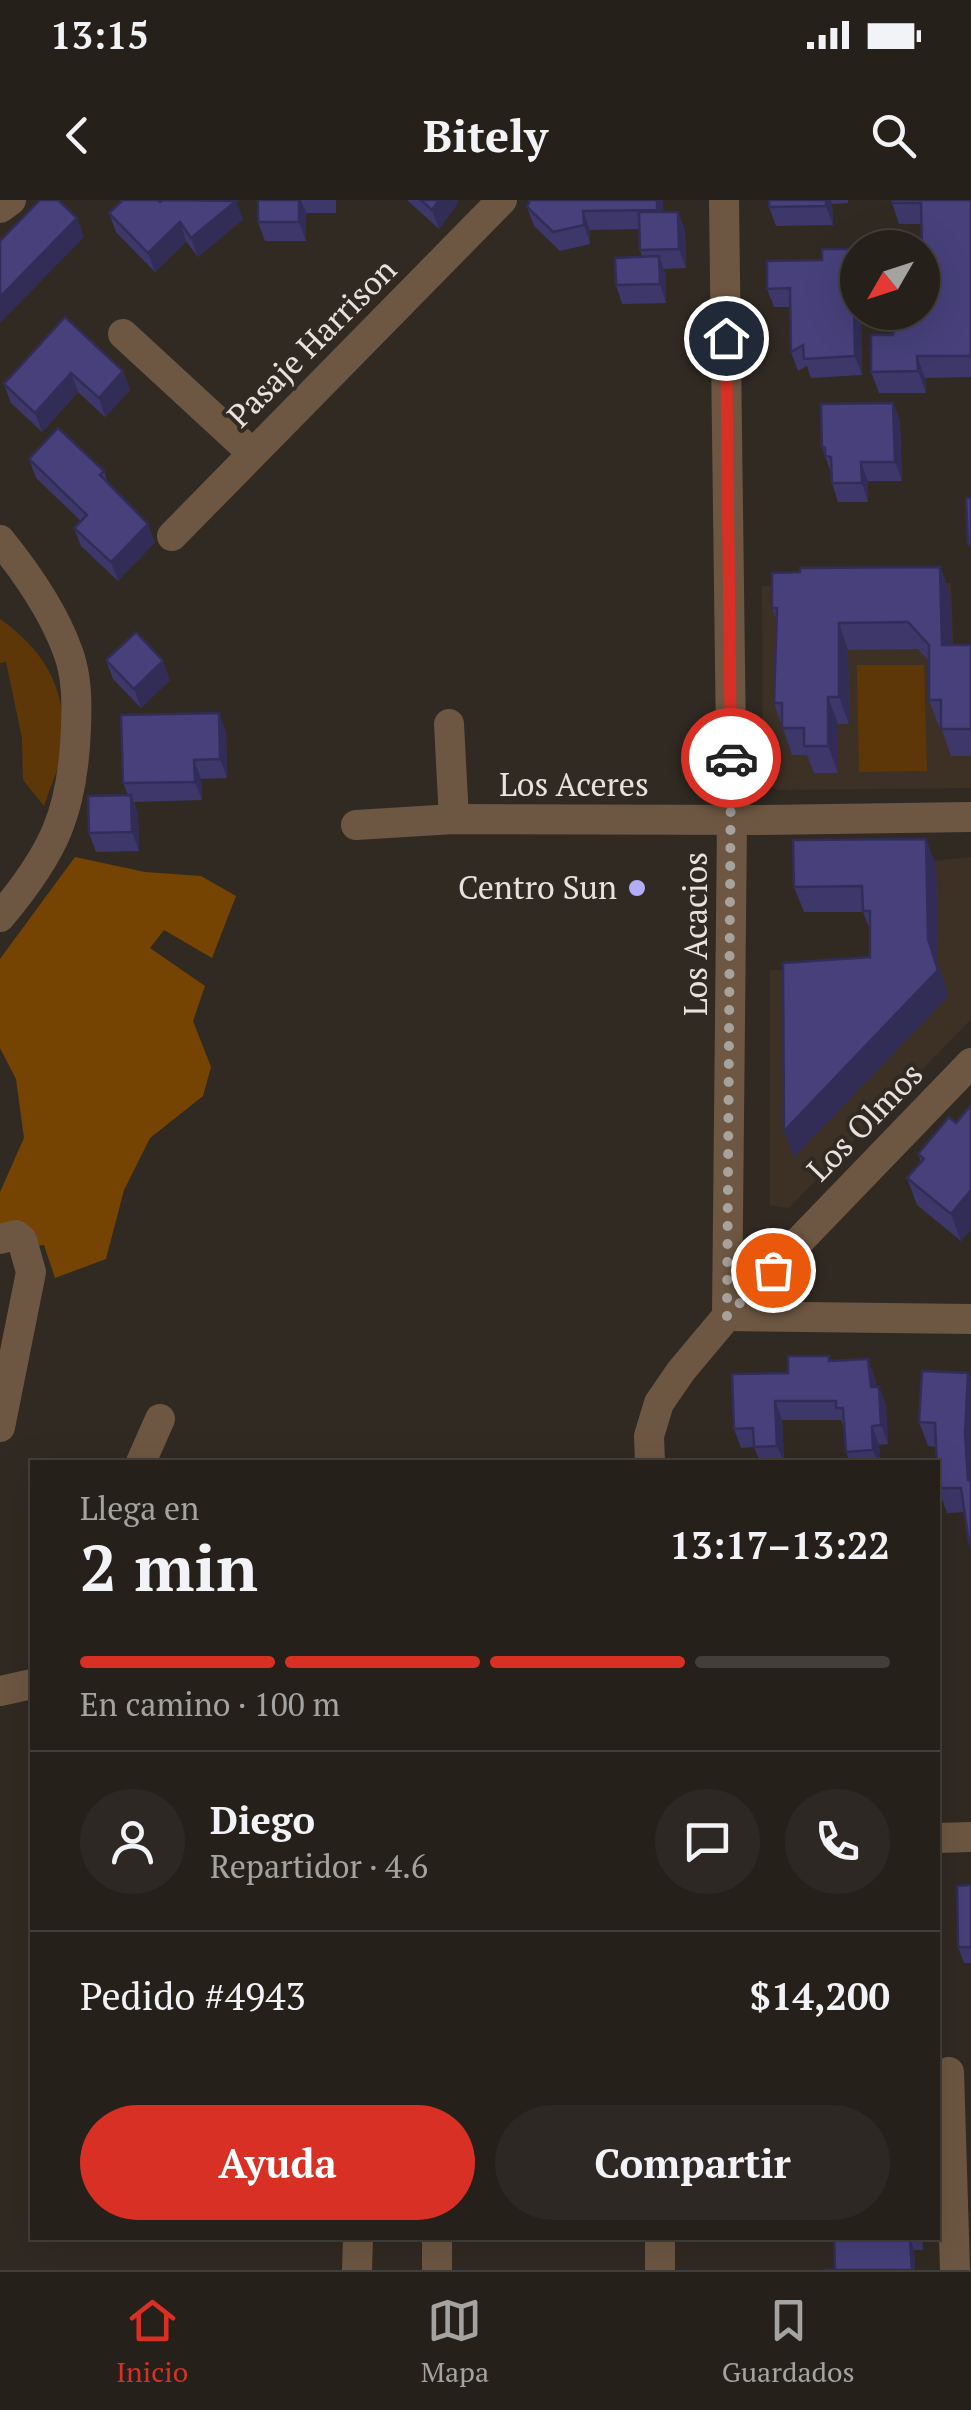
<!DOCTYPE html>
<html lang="es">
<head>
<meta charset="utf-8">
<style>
  body { margin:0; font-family:"PT Serif",serif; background:#2d2823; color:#f1f3f6; height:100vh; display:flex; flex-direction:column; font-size:38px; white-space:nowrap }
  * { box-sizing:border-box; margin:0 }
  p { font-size:32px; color:#a3a3a2 }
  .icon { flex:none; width:55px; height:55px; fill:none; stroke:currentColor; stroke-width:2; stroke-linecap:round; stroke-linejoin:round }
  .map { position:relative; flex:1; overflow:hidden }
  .side { position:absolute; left:30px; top:1260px; width:910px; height:780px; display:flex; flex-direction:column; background:#25201a; border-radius:0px; box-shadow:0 10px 40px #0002,0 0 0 2px #423e39 }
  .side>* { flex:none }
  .needle { width:65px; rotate:231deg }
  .tools { position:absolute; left:840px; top:30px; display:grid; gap:20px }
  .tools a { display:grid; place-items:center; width:100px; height:100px; border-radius:50%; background:#25201a; box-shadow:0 10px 40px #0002,0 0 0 2px #423e39; font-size:50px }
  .pin { position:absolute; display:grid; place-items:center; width:85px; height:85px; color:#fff; margin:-42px; border:5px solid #fff; border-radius:50%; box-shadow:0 2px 10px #0007 }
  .courier { position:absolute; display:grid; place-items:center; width:100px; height:100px; margin:-50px; border:8px solid #d93025; border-radius:50%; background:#fff; color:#222; box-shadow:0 2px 12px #0007 }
  .summary em { font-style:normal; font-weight:700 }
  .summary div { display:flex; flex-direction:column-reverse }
  .summary { display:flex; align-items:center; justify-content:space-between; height:170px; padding:0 50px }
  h1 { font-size:65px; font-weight:700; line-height:75px }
  .bar { display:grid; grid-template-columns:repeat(4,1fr); gap:15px 10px; align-content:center; height:120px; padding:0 50px }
  .bar i { height:12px; border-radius:8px; background:#423e39 }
  .bar .active { background:#d93025 }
  .bar p { grid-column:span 4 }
  .line { display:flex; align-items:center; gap:25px; padding:0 50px; border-top:2px solid #423e39 }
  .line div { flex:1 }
  .round { display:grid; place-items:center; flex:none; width:105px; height:105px; border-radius:52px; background:#2d2823 }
  .primary-button { display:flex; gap:20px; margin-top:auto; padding:20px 50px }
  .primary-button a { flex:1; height:115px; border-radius:60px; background:#d93025; color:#fff; font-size:40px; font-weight:700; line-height:115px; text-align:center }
  .primary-button a+a { background:#2d2823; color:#f1f3f6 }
  .status { display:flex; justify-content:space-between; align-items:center; height:70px; padding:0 50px; background:#25201a; direction:ltr }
  .status svg { height:28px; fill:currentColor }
  header { display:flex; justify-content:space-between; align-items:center; height:130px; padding:0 50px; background:#25201a; font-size:45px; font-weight:700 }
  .tabs { display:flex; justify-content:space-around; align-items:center; height:140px; border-top:2px solid #423e39; background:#25201a; font-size:28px; color:#a3a3a2 }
  .tabs a { display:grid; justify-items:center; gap:5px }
  .tabs .active { color:#d93025 }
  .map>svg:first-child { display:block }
  .built { fill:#3d3126 }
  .green { fill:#5e3708 }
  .forest { fill:#754402 }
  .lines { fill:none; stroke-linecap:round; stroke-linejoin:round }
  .minor { stroke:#6d5742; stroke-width:30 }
  .wall { fill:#3d376a }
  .shaded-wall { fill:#322d56 }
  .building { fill:#47407b; stroke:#322d56; stroke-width:2.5 }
  .done { stroke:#a7a29c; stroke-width:10; stroke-dasharray:0 18 }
  .route { stroke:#d93025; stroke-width:12 }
  .poi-dot { fill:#b2adf9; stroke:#312a23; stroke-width:4 }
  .labels { text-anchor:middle; stroke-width:8; stroke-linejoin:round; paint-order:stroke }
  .street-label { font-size:32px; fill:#e7e2dd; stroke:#312a23 }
  .poi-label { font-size:32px; fill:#e7e2dd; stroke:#312a23; text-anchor:end }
</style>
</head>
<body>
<div class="status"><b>13:15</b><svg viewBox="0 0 49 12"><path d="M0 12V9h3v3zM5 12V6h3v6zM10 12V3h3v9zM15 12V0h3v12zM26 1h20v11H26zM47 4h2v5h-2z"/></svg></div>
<header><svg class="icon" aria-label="back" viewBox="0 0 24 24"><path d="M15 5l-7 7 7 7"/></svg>Bitely<svg class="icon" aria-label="search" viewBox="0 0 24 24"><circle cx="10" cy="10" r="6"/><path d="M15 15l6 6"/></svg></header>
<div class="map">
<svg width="971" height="2070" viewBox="0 0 971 2070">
  <rect width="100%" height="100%" fill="#312a23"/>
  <g class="built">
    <path d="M951,383L954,468H971V588L777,590L763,581L762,386Z"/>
    <path d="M971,657V819L789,1008L770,1005V770L934,767L933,661Z"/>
  </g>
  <g class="green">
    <path d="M0,419C45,451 67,489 63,545C61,565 50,587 44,606L23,580L22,538L6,462L0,463Z"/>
    <path d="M924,465L927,571L859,572L857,465Z"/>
  </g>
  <path class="forest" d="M75,657L145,672L201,676L236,696L212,758L164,730L150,748L205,786L193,821L211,867L203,896L150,938L124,990L106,1059L55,1078L44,1045L0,1050V992L24,938L16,879L0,848V759Z"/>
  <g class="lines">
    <g class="minor">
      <path d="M724,0L732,620L727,1116"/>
      <path d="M0,8L11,0"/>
      <path d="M123,134L252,253"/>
      <path d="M172,336L502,0"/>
      <path d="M0,340C26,372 54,413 68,452C77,476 77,503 76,528C73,612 54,653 0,717"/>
      <path d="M449,524L454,619"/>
      <path d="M356,625L454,619L761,620L971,617"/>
      <path d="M0,1039L16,1035L22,1040L31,1072L0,1227"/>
      <path d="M727,1116L971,1119"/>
      <path d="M141,1262L160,1219"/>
      <path d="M650,1262L649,1236L659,1203L681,1171L727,1116L971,863"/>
      <path d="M0,1491L32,1484"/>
      <path d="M938,1638L971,1637"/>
      <path d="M949,1872L955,2070"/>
      <path d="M660,2038V2070"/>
      <path d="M357,2070L358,2038"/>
      <path d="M437,2070V2038"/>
    </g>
  </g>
  <g class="wall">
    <path d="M258,0H336V13H306V41H265L258,22Z"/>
    <path d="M407,0H458L457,4L439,29Z"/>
    <path d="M663,0V12H678L685,31L686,68L663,69L666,75V103L622,104L616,85L642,57L640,50L639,29L590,30V44L560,51L534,26L527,7Z"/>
    <path d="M769,0H848V3L832,4L833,25L776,26L769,7Z"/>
    <path d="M971,0V177L925,178L926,193H879L871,172L893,135L903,127L922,47L921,24H899L892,3Z"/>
    <path d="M160,2L243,19L198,57L186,41L155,72L116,32L109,13Z"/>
    <path d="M767,61L858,112H861L862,175L811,178L807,166L798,171L791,152L790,107H774L767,89Z"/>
    <path d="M65,117L123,171L130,190L105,217L78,192L42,232L11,203L4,184Z"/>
    <path d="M893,203L900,222L902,281H868V302H838L832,283L831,273L822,247Z"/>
    <path d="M29,259L104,271L108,284L155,342L118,381L81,346L74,328L81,321L36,278Z"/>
    <path d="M940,367L950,394L951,445H971V556H951L941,527H939L929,500V461L918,449L848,450L849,524H838V573H814L807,555H792L774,503L776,419L772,408Z"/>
    <path d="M106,460L170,480L141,508L113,479Z"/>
    <path d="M226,531L227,578L201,579L202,600L134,602L138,614L139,651L96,652L89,633L128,595L123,583Z"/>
    <path d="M936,664L938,764L948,796L794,957L870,757V730L863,712H804L794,687Z"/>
    <path d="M971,905V1029L961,1041L917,1005L907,978L921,962L918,954L956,923Z"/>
    <path d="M829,1156L831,1161L875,1178L876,1187H879L886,1205L888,1244L879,1245L880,1262H850L846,1252L844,1227L841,1220H782L784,1262H760L754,1247L741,1248L734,1229L788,1173Z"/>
    <path d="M968,1173L971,1180V1349L965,1312L947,1313L938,1288L936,1247L928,1246L919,1222Z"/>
    <path d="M971,1685V1763H964L958,1747Z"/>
    <path d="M834,2038H922L923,2050H914L915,2070H824L835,2069Z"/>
  </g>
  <g class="shaded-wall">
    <path d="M299,0H301L306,13V41L299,22Z"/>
    <path d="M439,0H458L457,4L439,29L432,10Z"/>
    <path d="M657,0H663L664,29L657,10Z"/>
    <path d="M826,0H831L832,4L833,25L826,6Z"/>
    <path d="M236,1L243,19L198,57L191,38Z"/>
    <path d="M583,11L590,30V44L584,25Z"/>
    <path d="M678,12L685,31L686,68L679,49Z"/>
    <path d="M77,18L84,37L0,123V97Z"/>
    <path d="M180,22L186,41L155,72L148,53Z"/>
    <path d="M853,49L858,61V112H861L862,175L855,156Z"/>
    <path d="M659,56L666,75V103L660,84Z"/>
    <path d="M917,156L925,178L926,193L918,171Z"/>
    <path d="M123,171L130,190L105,217L99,198Z"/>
    <path d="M71,173L78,192L42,232L35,213Z"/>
    <path d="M893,203L900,222L902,281L895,262Z"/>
    <path d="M861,262L868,281V302L862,283Z"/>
    <path d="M148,324L155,342L118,381L111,362Z"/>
    <path d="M940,367L950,394L952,472L942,445Z"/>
    <path d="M839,423L848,450L849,524L839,497Z"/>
    <path d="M163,461L170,480L141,508L134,489Z"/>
    <path d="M828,497L838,524V573L828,546Z"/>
    <path d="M219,513L226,531L227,578L220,559Z"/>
    <path d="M194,560L201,579L202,600L195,582Z"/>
    <path d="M131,595L138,614L139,651L132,632Z"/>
    <path d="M926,639L936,664L938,764L948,796L794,957L784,931L928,739Z"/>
    <path d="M971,990V1029L961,1041L951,1014Z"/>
    <path d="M868,1159L875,1178L878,1206L871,1187Z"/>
    <path d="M968,1173L971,1180V1288L968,1280L965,1234Z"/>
    <path d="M879,1187L886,1205L888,1244L881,1225Z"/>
    <path d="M775,1201L782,1220L784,1262L777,1246Z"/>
    <path d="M872,1226L879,1245L880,1262H878L873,1250Z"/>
    <path d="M910,2039L914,2050L915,2070H912Z"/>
  </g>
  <g class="building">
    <path d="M40,0H58L77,18L0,97V41Z"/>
    <path d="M123,0H158L160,2L163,0L236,1L191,38L180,22L148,53L109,13Z"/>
    <rect x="258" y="0" width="41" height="22"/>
    <path d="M421,0H439L432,10Z"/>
    <path d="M530,0H657V10L583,11L584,25L553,32L527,7Z"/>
    <path d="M769,0H826V6L769,7Z"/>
    <path d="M892,0H971V156H917L918,171L871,172V135H893L895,127H903V112H922V48L902,46L922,47L921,3H892Z"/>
    <path d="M639,12H678L679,49L640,50Z"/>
    <path d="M822,49H853L855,156L804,159L803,145L791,152L790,88L767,89V61L822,60Z"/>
    <path d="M659,56L660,84L616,85L615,58Z"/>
    <path d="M65,117L123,171L99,198L71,173L35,213L4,184Z"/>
    <path d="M893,203L895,262H861L862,283H832L831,257L825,256V248L822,247L821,204Z"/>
    <path d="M58,228L104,271L100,275L148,324L111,362L74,328L87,315L29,259Z"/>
    <path d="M966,298H971V345L968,344Z"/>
    <path d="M940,367L942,445H971V529H941V500H929V445L908,422L839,423V497H828V546H804V528H782V503H774L777,408H772V373L800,372V368Z"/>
    <path d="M136,432L163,461L134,489L106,460Z"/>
    <path d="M219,513L220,559L194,560L195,582L123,583L121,515Z"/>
    <path d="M131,595L132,632L89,633L88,596Z"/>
    <path d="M926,639L928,739L938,770L784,931L783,763L870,757V711H863L862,686L794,687L793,640Z"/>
    <path d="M971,905V990L951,1014L907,978L924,959L918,954L949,917L956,923Z"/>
    <path d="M788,1156H829V1161L868,1159L871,1187H879L881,1225L872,1226L873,1250L846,1252L843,1208H836V1201H775L777,1246L754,1247L753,1228L734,1229L732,1174L788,1173Z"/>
    <path d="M922,1171L968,1173L965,1234L968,1280H971V1343H969L961,1288H938L935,1223L919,1222Z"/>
    <path d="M971,1685V1747H958L957,1686Z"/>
    <path d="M834,2038H919V2039H910L912,2070H824L835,2069Z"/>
  </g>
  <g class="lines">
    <path class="done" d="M731,558L727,1116L773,1070"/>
    <path class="route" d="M726,138L731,558"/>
  </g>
  <circle class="poi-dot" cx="637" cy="688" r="10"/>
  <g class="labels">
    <g class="street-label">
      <text transform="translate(312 143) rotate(-45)" y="11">Pasaje Harrison</text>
      <text x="574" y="596">Los Aceres</text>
      <text transform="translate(696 734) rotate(-90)" y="11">Los Acacios</text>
      <text transform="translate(865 922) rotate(-46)" y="11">Los Olmos</text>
    </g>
    <g class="poi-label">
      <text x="617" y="699">Centro Sun</text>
    </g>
  </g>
</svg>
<div class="tools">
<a><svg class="needle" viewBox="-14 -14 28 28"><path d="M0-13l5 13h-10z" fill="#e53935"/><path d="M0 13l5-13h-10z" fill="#a3a3a2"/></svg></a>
</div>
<div class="pin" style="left:773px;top:1070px;background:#ea580c"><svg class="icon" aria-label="bag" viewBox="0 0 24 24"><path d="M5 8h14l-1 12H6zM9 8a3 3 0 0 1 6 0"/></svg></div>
<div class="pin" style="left:726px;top:138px;background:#1f2937"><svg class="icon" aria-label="home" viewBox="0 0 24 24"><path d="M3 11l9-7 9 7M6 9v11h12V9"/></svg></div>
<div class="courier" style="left:731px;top:558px"><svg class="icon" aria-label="car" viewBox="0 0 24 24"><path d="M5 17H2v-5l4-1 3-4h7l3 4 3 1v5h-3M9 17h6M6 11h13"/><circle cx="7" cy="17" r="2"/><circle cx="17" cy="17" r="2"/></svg></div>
<section class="side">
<div class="summary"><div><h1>2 min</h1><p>Llega en</p></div><em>13:17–13:22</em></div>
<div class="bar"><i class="active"></i><i class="active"></i><i class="active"></i><i></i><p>En camino · 100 m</p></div>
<div class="line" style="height:180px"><a class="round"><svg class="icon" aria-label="person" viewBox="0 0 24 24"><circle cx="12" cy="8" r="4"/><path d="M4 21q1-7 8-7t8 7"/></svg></a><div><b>Diego</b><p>Repartidor · 4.6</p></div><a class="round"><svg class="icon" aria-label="chat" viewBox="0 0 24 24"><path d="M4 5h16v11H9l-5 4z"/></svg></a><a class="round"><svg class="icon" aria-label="phone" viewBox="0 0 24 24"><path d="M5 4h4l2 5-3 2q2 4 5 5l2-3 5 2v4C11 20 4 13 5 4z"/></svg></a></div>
<div class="line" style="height:130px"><div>Pedido #4943</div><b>$14,200</b></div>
<div class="primary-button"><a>Ayuda</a><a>Compartir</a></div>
</section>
</div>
<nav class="tabs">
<a class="active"><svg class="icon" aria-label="home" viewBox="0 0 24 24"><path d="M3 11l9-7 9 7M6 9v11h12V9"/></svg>Inicio</a>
<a><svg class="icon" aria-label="map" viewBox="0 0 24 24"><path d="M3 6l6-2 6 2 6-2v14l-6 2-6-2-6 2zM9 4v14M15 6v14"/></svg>Mapa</a>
<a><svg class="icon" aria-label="saved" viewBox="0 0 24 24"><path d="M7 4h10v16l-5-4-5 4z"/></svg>Guardados</a>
</nav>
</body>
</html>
